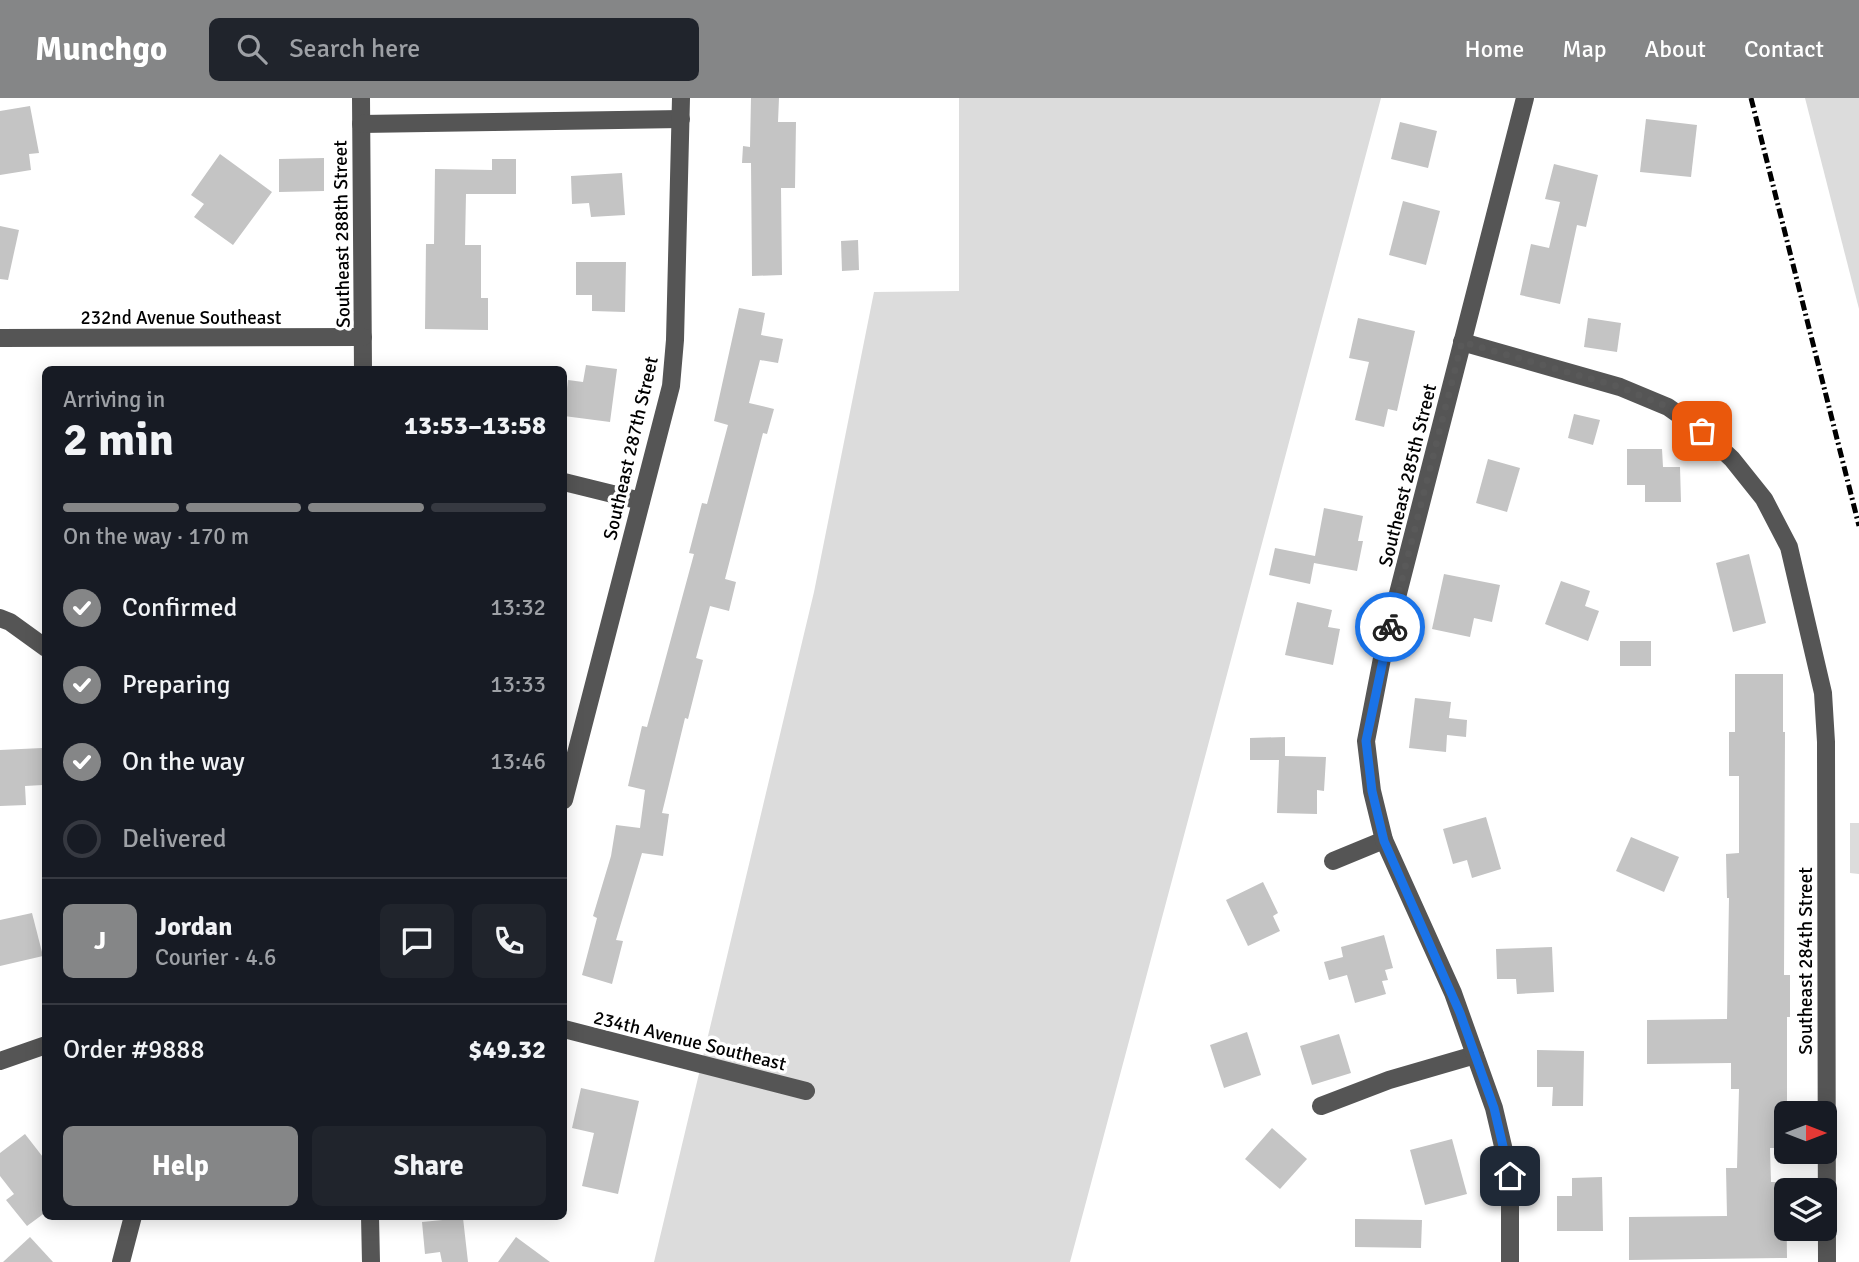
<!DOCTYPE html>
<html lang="en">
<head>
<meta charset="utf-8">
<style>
  body { margin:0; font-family:Signika,sans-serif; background:#20242c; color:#f1f3f6; height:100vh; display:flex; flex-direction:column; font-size:26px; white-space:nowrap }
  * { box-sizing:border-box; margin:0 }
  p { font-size:23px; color:#9ea1a6 }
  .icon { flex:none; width:38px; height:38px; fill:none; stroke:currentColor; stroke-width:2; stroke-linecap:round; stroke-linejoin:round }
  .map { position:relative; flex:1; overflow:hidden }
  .sheet { position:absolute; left:42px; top:268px; width:525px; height:854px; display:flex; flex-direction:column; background:#171b24; border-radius:10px; box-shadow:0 4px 18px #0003 }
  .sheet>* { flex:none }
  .needle { width:46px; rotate:90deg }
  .controls { position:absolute; left:1774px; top:1003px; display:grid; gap:14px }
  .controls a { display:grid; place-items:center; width:63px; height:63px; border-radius:10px; background:#171b24; box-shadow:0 4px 18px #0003; font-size:35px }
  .pin { position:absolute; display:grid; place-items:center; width:60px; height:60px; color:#fff; margin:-30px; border-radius:14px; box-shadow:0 4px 10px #0006 }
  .courier { position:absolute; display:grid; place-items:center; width:70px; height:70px; margin:-35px; border:5px solid #1a73e8; border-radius:50%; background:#fff; color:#222; box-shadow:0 2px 9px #0007 }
  .headline em { font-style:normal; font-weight:700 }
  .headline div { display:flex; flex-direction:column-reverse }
  .headline { display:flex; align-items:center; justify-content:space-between; height:119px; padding:0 21px }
  h1 { font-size:46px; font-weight:700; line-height:52px }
  .bar { display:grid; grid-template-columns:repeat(4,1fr); gap:10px 7px; align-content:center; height:84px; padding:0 21px }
  .bar i { height:9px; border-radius:5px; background:#363941 }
  .bar .on { background:#858687 }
  .bar p { grid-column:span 4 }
  .line { display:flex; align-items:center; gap:18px; padding:0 21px; border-top:2px solid #363941 }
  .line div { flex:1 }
  .round { display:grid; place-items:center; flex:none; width:74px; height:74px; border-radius:10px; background:#20242c }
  ol { padding:0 21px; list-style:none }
  li { display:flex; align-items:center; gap:21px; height:77px }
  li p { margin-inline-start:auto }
  li .icon { padding:7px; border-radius:50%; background:#858687; color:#fff; stroke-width:4 }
  li:last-child { color:#9ea1a6 }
  li i { width:38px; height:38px; border:4px solid #363941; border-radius:50% }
  .action { display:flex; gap:14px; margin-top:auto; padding:14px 21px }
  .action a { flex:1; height:80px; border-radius:10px; background:#858687; color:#fff; font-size:28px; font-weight:700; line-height:80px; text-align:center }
  .action a+a { background:#20242c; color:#f1f3f6 }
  header { display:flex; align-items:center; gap:42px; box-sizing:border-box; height:98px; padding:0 35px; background:#858687; color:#fff }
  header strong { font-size:33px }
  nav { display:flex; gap:38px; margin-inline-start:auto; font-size:24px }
  .search { width:490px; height:63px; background:#20242c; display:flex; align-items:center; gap:18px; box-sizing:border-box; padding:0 24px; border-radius:10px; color:#9ea1a6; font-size:26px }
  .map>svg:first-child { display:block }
  .green { fill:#dcdcdc }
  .building { fill:#c4c4c4 }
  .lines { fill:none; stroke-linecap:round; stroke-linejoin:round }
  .minor { stroke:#555; stroke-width:18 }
  .rail { stroke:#000; stroke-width:5; stroke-dasharray:10 3.5 2 3.5; stroke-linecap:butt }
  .done { stroke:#595959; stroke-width:7; stroke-dasharray:0 12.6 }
  .route { stroke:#1a73e8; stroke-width:9 }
  .labels { text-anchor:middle; stroke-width:7; stroke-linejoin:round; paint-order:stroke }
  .street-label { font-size:19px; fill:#000; stroke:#fff }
</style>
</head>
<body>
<header>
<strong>Munchgo</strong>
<div class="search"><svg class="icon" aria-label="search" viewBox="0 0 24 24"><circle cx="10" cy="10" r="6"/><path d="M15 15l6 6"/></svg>Search here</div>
<nav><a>Home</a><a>Map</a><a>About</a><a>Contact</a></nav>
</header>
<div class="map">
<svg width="1859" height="1164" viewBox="0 0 1859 1164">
  <rect width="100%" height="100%" fill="#fff"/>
  <g class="green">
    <path d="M959,0H1381L1070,1164H654L814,494L874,194L959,193Z"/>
    <path d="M1805,0H1859V211Z"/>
    <path d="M1850,725H1859V776L1850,775Z"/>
  </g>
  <g class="building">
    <path d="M751,0H779L778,24H796L795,90H781L782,177L752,178L751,65H742L743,48L750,49Z"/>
    <path d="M30,8L39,55L29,56L31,72L0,77V13Z"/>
    <path d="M1646,21L1697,27L1691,79L1640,74Z"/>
    <path d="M1400,24L1437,33L1428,70L1391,61Z"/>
    <path d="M220,56L272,94L233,147L194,119L204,106L191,97Z"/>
    <path d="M324,60V93L279,94V61Z"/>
    <path d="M492,61H516V96H466L465,147H481V200H488V232L425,231L426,146H434L435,71L492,72Z"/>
    <path d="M1554,66L1598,77L1586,129L1577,127L1560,206L1520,197L1531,146L1549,150L1560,104L1545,101Z"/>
    <path d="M622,75L625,117L591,119L589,105L572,106L571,78Z"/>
    <path d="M1403,103L1440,113L1426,167L1389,157Z"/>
    <path d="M0,128L19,132L8,182L0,181Z"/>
    <path d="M858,142L859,172L842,173L841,143Z"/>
    <path d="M576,164H626L625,214L592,213V197H576Z"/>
    <path d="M739,210L765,215L761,237L783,241L778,265L760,262L749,305L774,311L767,336L763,335L725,481L736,484L729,513L710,508L696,560L703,562L688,621L685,620L662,715L669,716L663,758L642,755L616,842L623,843L612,886L582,877L597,820L593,818L611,758L616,727L640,730L645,692L628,688L642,628L647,629L694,456L689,455L702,405L707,406L728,327L714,323Z"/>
    <path d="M1358,220L1415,233L1397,313L1388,311L1384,329L1355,322L1369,264L1349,260Z"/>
    <path d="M1588,220L1621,225L1617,254L1584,249Z"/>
    <path d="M586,267L617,271L610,324L564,318L568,282L583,284Z"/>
    <path d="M1574,316L1600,322L1593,347L1568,340Z"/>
    <path d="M1627,351H1662L1663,369H1680L1681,404H1645V387H1627Z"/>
    <path d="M1488,361L1520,370L1507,414L1476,405Z"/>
    <path d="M1324,410L1363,418L1358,443H1363L1357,473L1314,465L1310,486L1269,477L1275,450L1315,458Z"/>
    <path d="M1749,456L1766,525L1733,534L1716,465Z"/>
    <path d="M1444,476L1500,487L1492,524L1474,520L1470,539L1432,531Z"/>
    <path d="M1561,483L1590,493L1585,508L1599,513L1588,543L1545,526Z"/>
    <path d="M1297,504L1332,512L1328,529L1340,531L1333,567L1285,557Z"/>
    <rect x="1620" y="543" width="31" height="25"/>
    <path d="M1735,576H1783V634H1785L1784,877H1790V919H1787V1050H1770L1771,1084H1786L1787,1160L1629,1162V1119L1727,1118L1726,1070H1737L1739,991H1731V965L1647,966V922L1727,921L1729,800H1727L1726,756L1739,755V678H1729V634H1735Z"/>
    <path d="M1415,600L1451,604L1449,620L1467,622L1466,639L1447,637L1446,654L1409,650Z"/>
    <path d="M1285,639V658L1326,659L1324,693L1317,692V716L1277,715L1279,662H1250V640Z"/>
    <path d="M42,650L43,687L25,688L26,707L0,708V652Z"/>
    <path d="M1486,719L1501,771L1472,780L1467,762L1453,766L1443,731Z"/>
    <path d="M1631,739L1679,759L1664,794L1616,773Z"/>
    <path d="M1263,784L1278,815L1273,818L1280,833L1248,848L1226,802Z"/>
    <path d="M32,815L43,858L0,868V822Z"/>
    <path d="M1384,837L1393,870L1385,872L1388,882L1382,883L1386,896L1355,905L1347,877L1329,882L1324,864L1343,859L1341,849Z"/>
    <path d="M1552,849L1554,894L1517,896L1516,881H1497L1496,851Z"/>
    <path d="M1247,934L1261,977L1224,990L1210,947Z"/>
    <path d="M1339,936L1351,975L1312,987L1300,948Z"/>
    <path d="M1537,952L1584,953L1583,1008H1552L1553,989H1537Z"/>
    <path d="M581,990L639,1003L618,1096L582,1088L594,1035L572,1030Z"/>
    <path d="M1272,1030L1307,1061L1280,1091L1245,1061Z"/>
    <path d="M25,1036L46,1063V1114L27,1128L6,1102L14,1096L0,1078V1055Z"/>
    <path d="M1452,1041L1467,1096L1425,1107L1410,1052Z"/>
    <path d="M1602,1079L1603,1133H1557V1098H1572V1080Z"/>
    <path d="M463,1120L468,1164H442L440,1154L425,1156L422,1124Z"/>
    <path d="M1355,1121L1422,1122L1421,1150L1355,1149Z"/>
    <path d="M30,1139L53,1164H3Z"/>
    <path d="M516,1139L550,1164H498Z"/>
  </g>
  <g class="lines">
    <g class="minor">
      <path d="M361,0L363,271"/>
      <path d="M361,26L681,21"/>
      <path d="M0,240L363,239"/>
      <path d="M1462,244L1620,289L1668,309L1702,333L1732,361L1764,401L1789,449L1823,595L1826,644L1827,1164"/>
      <path d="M564,384L641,403"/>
      <path d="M0,520L10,524L46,550"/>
      <path d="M564,702L671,288L675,242L681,0"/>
      <path d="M1333,763L1384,742"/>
      <path d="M564,931L806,993"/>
      <path d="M0,963L46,947"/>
      <path d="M1321,1008L1389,982L1475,957"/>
      <path d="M370,1118L371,1164"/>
      <path d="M121,1164L133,1118"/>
      <path d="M1510,1164V1078L1494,1010L1453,895L1384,742L1372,693L1366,643L1384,550L1525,0"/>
    </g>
    <path class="rail" d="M1751,0L1859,428"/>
  </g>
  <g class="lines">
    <path class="done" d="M1390,529L1462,244L1620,289L1668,309L1702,333"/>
    <path class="route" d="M1390,529L1366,643L1372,693L1384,743L1460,915L1494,1010L1510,1078"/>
  </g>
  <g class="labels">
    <g class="street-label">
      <text transform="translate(341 136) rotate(-91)" y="7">Southeast 288th Street</text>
      <text x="181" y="226">232nd Avenue Southeast</text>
      <text transform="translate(630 350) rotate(-77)" y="7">Southeast 287th Street</text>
      <text transform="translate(1407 377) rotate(-76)" y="7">Southeast 285th Street</text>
      <text transform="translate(1805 863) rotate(-90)" y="7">Southeast 284th Street</text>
      <text transform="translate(690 942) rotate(14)" y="7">234th Avenue Southeast</text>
    </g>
  </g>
</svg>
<div class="controls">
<a><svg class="needle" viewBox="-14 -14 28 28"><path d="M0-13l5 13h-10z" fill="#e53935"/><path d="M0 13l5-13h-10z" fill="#9ea1a6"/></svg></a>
<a><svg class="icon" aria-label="layers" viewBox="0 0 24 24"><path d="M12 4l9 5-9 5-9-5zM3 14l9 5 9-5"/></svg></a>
</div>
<div class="pin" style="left:1702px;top:333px;background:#ea580c"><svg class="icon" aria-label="bag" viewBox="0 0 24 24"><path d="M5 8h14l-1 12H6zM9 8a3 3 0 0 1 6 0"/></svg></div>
<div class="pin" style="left:1510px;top:1078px;background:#1f2937"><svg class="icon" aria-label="home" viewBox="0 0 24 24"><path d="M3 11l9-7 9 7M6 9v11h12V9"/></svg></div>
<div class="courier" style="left:1390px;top:529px"><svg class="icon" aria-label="bike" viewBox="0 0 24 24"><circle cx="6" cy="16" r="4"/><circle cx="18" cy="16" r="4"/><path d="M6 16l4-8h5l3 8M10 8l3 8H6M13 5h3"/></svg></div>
<section class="sheet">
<div class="headline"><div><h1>2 min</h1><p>Arriving in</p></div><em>13:53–13:58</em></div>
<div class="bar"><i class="on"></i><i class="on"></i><i class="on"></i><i></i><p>On the way · 170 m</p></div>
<ol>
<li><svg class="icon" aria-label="check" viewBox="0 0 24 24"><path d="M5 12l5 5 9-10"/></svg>Confirmed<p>13:32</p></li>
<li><svg class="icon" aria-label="check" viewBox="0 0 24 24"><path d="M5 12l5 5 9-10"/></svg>Preparing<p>13:33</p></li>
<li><svg class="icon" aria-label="check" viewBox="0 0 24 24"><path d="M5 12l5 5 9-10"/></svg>On the way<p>13:46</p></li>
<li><i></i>Delivered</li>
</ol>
<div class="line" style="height:126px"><b class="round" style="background:#858687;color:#fff">J</b><div><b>Jordan</b><p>Courier · 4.6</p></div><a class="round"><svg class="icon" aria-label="chat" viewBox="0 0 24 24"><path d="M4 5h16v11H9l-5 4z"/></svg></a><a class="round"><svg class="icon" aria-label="phone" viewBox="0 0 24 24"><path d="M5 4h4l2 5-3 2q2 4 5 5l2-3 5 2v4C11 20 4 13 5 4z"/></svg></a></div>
<div class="line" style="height:91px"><div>Order #9888</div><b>$49.32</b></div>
<div class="action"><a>Help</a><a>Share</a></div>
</section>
</div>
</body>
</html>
